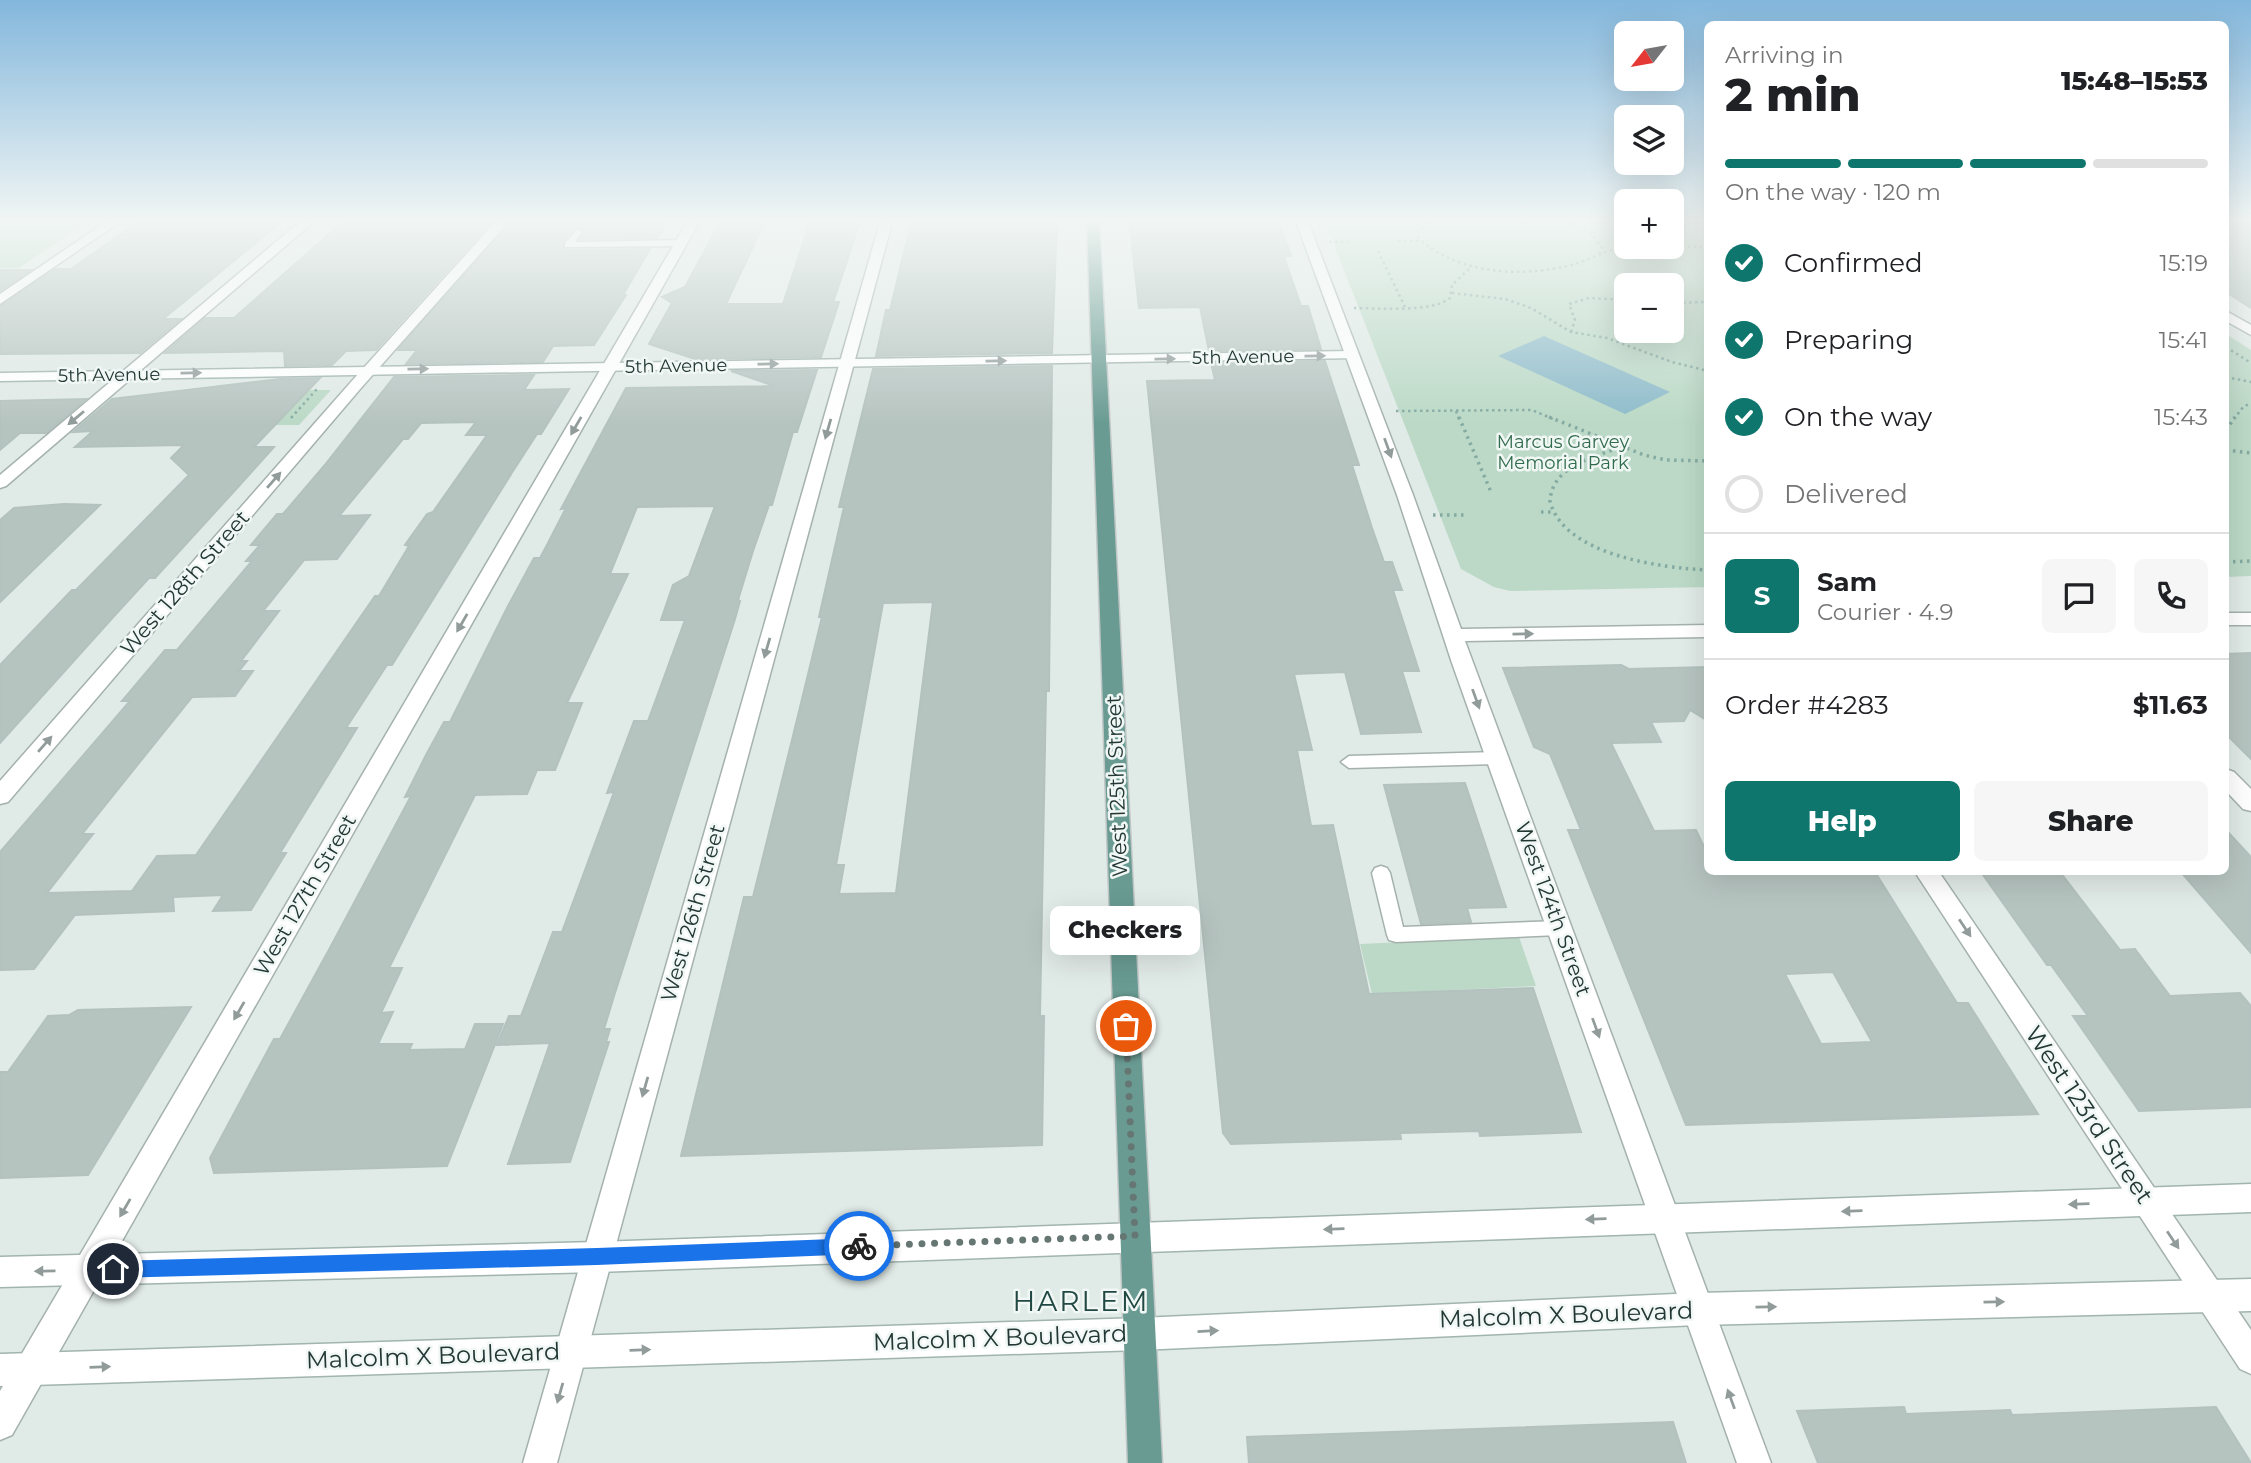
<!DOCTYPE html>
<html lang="en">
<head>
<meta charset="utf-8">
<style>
  body { margin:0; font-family:Montserrat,sans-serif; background:#f6f6f6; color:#202124; height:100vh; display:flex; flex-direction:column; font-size:26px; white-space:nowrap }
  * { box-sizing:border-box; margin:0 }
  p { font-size:23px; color:#757577 }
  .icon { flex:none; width:38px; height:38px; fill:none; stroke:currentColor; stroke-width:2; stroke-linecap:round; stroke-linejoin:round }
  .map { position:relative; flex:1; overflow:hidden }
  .side { position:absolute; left:1704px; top:21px; width:525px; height:854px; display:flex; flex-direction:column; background:#fff; border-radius:10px; box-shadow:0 7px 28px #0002 }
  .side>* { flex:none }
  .needle { width:46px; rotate:239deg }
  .controls { position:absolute; left:1614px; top:21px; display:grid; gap:14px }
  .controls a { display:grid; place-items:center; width:70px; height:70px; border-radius:10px; background:#fff; box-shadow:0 7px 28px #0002; font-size:35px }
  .pin { position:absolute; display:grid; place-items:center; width:60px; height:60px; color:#fff; margin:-30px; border:4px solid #fff; border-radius:50%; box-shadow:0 2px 7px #0007 }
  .courier { position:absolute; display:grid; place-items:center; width:70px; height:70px; margin:-35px; border:5px solid #1a73e8; border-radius:50%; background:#fff; color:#222; box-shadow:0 2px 9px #0007 }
  .bubble { position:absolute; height:49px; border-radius:10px; background:#fff; box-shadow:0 7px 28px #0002; font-size:23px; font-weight:800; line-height:49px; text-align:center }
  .summary em { font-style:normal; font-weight:800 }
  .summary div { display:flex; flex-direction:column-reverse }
  .summary { display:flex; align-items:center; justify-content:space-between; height:119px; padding:0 21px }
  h1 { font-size:46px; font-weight:800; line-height:52px }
  .bar { display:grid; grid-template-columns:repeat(4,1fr); gap:10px 7px; align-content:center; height:84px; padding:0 21px }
  .bar i { height:9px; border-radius:5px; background:#e0e0e0 }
  .bar .current { background:#0f766e }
  .bar p { grid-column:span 4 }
  .line { display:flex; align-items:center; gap:18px; padding:0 21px; border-top:2px solid #e0e0e0 }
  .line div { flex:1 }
  .round { display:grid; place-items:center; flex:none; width:74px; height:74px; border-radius:10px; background:#f6f6f6 }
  ol { padding:0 21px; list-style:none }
  li { display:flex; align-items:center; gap:21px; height:77px }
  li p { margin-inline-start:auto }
  li .icon { padding:7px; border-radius:50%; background:#0f766e; color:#fff; stroke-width:4 }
  li:last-child { color:#757577 }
  li i { width:38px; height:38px; border:4px solid #e0e0e0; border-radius:50% }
  .cta { display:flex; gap:14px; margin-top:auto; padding:14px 21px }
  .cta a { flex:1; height:80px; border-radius:10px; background:#0f766e; color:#fff; font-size:28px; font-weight:800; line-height:80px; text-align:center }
  .cta a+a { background:#f6f6f6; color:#202124 }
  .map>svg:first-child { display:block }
  .green { fill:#bbd9c6; fill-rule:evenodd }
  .water { fill:#8dbbca }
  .building { fill:#b6c4c0; stroke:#b3c2be; stroke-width:2; fill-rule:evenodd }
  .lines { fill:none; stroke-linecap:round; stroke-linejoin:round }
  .lane-casing { stroke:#a4b1ad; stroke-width:3 }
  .street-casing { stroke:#a4b1ad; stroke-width:3 }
  .secondary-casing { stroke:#a1b4af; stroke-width:3 }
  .primary-casing { stroke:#c1c7c6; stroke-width:3 }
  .path-far1 { stroke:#84aaa2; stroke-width:2.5; stroke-dasharray:2.5 3.5; stroke-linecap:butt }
  .path { stroke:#84aaa2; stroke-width:3.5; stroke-dasharray:2.5 4.5; stroke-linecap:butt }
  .lane { fill:#fff; fill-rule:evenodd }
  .street { fill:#fff; fill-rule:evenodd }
  .secondary { fill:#fff; fill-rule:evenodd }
  .primary { fill:#699b93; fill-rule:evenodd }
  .oneway { fill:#919c9a }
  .route { fill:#1a73e8 }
  .done { stroke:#657673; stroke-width:7; stroke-dasharray:0 12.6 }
  .labels { text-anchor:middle; stroke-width:5; stroke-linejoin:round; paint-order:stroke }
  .far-street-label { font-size:18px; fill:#233835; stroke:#f0f7f4 }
  .far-park-label { font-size:18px; fill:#316b4d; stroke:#f0f7f4 }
  .street-label { font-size:21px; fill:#233835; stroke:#f0f7f4 }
  .near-street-label { font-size:24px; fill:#233835; stroke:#f0f7f4 }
  .near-quarter-label { font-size:28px; letter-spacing:2px; fill:#214842; stroke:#f0f7f4 }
</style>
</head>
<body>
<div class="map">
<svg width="2251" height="1463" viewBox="0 0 2251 1463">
  <rect width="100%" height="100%" fill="#e0eae6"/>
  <g class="green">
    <path d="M0,219H91L19,268H0Z"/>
    <path d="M1324,219H1626V247H1671V219H1708V587L1510,591L1494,587L1461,569ZM1626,285H1671V331H1626Z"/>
    <path d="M2226,334L2251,350V576L2226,577Z"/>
    <path d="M308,390H331L299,425H275Z"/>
    <path d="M1519,937L1536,986L1372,994L1360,944Z"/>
  </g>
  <path class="water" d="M1544,336L1670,392L1625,414L1498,356Z"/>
  <g class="building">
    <path d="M142,219H285L163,319H181L140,353L0,354V307L55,269H71Z"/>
    <path d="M346,219H494L376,350L346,351L332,365L285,366L284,351L165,353L205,318H234Z"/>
    <path d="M513,219H669L657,238L580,239L585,232L578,226L563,241L565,250L650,249L623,295H626L594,345L553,346L543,362L406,364L417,350H398Z"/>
    <path d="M722,219H766L726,304H783L811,219H861L839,285L833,302H839L821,357L695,359L649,344L672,303L662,297L685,287Z"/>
    <path d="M912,219H1057L1052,353L876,356L886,310H890Z"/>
    <path d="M1129,219H1278L1291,256L1284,257L1301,306H1308L1321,349L1209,351L1200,307L1139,308Z"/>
    <path d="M2226,219H2251V308L2226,292Z"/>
    <path d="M0,270H31L0,291Z"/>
    <path d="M1325,361L1359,465H1352L1372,528L1384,562H1392L1402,590H1393L1419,671H1402L1421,732L1361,734L1345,672L1294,674L1312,750H1297L1311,826L1333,825L1369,994L1533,988L1581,1132L1480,1136L1479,1131L1400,1133L1401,1139L1231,1144L1223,1133L1147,381L1215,380L1211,363Z"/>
    <path d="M1052,366L1049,691H1046L1040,1016H1044L1042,1145L681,1156L744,897H753L792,740L822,617H819L844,507H839L873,369ZM933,602L896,893L839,894L844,865H836L883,603Z"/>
    <path d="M817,370L797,432H793L772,505H769L753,551L738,600L740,601L735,619L614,996L604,1029H610L606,1042H609L570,1162L508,1164L550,1043L497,1045L509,1016H521L553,932H562L614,792L607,793L634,721H648L685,620H661L673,585L689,576L715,506L637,507L610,574H628L567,703H582L555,770H537L527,794L475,795L389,968H402L381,1013L393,1012L378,1044H412L409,1050L465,1049L475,1024H503L447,1166L214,1173L210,1158L274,1039H280L331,946L411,796L405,797L426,755L444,722H450L508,606L534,558H540L548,543L566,508L561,509L626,388L774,386L731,371Z"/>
    <path d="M534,375L524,390L569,389L541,434H537L513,471L392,665H387L346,728H357L280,853H286L251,910L213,911L223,895L173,897L174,911L75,915L34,969L0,970V852L130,701H122L165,650H177L252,561H246L260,545H251L277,514H283L324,466L394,377ZM476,422L466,435H487L433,512L427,514L405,545L409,546L379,596H375L196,855L157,856L132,891L47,893L93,834H82L192,697L235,696L253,671H239L247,661H241L279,611H263L304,560L337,559L370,515L339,516L403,439H408L421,423Z"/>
    <path d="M320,378L254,447H274L238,487L155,578H149L116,614L0,743V665L72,590H76L189,475L171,458L184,445L75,447L93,431L73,432L112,399L280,379Z"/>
    <path d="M86,399L46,433H20L0,450V401Z"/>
    <path d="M64,504L100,505L0,602V520L14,508Z"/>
    <path d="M2251,653V759L2226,734V654Z"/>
    <path d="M1621,665L1629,669L1708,667V721L1690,710L1684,721L1651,722L1661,742L1611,743L1654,831L1696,830L1708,855V872H1875L1957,1003H1968L2038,1114L1686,1125L1568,830H1581L1550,754L1534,747L1503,668ZM1833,972L1872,1042L1821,1044L1785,974Z"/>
    <path d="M1465,783L1506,907L1467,908L1471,922L1421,924L1384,785Z"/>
    <path d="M2226,830L2251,857V953L2181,872H2226Z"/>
    <path d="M1981,872H2060L2120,950L2135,949L2170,996L2240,993L2251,1006V1107L2139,1111L2073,1016H2088L2051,965H2047Z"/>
    <path d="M191,1007L88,1175L0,1178V1072H8L48,1016L69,1015L78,1010Z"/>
    <path d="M1904,1407L1906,1414L2010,1410L2012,1415L2216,1407L2251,1463H1818L1797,1411Z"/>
    <path d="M1673,1422L1686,1463H1249L1247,1437Z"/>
  </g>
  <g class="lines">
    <g class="lane-casing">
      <g id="lane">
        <path d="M578,229L582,232L575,242L681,240L686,243L681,246L565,247V243Z"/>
        <path d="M1497,752L1505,758L1497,764L1349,768L1341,762L1349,756Z"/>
        <path d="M1381,866L1387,868L1390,873L1403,927L1559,921L1566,923L1568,928L1566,933L1559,935L1396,942L1389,940L1387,935L1372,873L1375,868Z"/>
      </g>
    </g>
    <g class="street-casing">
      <g id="street">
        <path d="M110,219H124L0,304V294Z"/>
        <path d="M303,219H317L6,486L0,488V475Z"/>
        <path d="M498,219H511L361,388L8,802L0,804V781L351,382Z"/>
        <path d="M689,219H701L12,1435L0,1440V1391Z"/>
        <path d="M881,219H893L557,1463H523Z"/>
        <path d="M1295,219H1307L1413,495L1461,629L1708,625V637L1465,641L1771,1463H1737L1452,663L1397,495Z"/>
        <path d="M2226,311L2251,325V335L2226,321Z"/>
        <rect x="2226" y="613" width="25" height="12"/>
        <path d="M2226,769L2234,772L2251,789V811L2243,809L2226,791Z"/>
        <path d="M1915,872H1939L2251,1330V1374L2240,1369Z"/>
      </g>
    </g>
    <g class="secondary-casing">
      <g id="secondary">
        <path d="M1352,351L1357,352V358L0,381V373Z"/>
        <path d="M2251,1184V1212L597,1272L0,1287V1257L597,1242Z"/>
        <path d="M2251,1279V1311L1698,1325L1140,1350L0,1386V1354L1140,1318L1698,1293Z"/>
      </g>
    </g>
    <g class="primary-casing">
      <path id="primary" d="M1087,219H1099L1162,1463H1128Z"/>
    </g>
    <g class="path-far1">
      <path d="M1433,219L1419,232L1418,238C1458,274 1520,278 1571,265C1587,261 1601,252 1616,249C1646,243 1678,247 1708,247"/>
      <path d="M1563,219L1591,233L1602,248L1599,253"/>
      <path d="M1398,241H1421"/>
      <path d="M1329,242H1349"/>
      <path d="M1378,251L1405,307"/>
      <path d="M1452,293L1505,299L1531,308L1571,332L1607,338L1672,362L1708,371"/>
      <path d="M1671,303L1708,302"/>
      <path d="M1354,308C1378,308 1432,313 1450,298L1452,285L1472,266"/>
      <path d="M1571,332L1575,320L1569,304L1589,298L1626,300"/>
      <path d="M2226,347L2251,363"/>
      <path d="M2226,377L2251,382"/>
      <path d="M1396,411L1532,410L1553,419"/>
      <path d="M1456,411L1459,419"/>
      <path d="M291,418L317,389"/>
      <path d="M2234,419L2243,407L2251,403"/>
    </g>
    <g class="path">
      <path d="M1459,417L1491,492"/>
      <path d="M1549,417L1644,455L1666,460L1708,461"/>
      <path d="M2226,430L2235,417"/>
      <path d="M1618,448C1591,458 1552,467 1550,501C1563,555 1661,568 1708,570"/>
      <path d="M2226,450L2251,453"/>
      <path d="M1541,512H1552"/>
      <path d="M1433,515H1464"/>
      <path d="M2226,562L2251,561"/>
    </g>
    <use href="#lane" class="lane"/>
    <use href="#street" class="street"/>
    <use href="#secondary" class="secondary"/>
    <use href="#primary" class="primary"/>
  </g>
  <defs><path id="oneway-solid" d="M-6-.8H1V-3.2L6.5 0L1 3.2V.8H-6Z" transform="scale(1.75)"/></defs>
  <g class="oneway">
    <use href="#oneway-solid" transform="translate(1315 356) rotate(-1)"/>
    <use href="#oneway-solid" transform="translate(1165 359) rotate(-1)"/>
    <use href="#oneway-solid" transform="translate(996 361) rotate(-1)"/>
    <use href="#oneway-solid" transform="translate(768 364) rotate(-1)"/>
    <use href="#oneway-solid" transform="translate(418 369) rotate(-1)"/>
    <use href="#oneway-solid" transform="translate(191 373) rotate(-1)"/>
    <use href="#oneway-solid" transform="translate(76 418) rotate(140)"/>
    <use href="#oneway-solid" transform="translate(576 426) rotate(120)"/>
    <use href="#oneway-solid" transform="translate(828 429) rotate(106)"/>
    <use href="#oneway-solid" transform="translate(1388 448) rotate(70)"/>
    <use href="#oneway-solid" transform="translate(274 480) rotate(-49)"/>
    <use href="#oneway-solid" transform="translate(462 623) rotate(120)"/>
    <use href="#oneway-solid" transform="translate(1523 634) rotate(-1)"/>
    <use href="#oneway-solid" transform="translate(767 648) rotate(106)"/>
    <use href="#oneway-solid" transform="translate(1476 699) rotate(70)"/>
    <use href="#oneway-solid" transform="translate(45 744) rotate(-49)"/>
    <use href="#oneway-solid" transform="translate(1965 928) rotate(56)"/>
    <use href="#oneway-solid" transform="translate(239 1011) rotate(120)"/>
    <use href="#oneway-solid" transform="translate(1596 1028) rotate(70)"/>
    <use href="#oneway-solid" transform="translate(645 1087) rotate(106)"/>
    <use href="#oneway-solid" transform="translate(2079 1204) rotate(178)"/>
    <use href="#oneway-solid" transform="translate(125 1208) rotate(120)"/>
    <use href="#oneway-solid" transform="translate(1852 1211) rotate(178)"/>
    <use href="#oneway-solid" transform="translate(1596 1219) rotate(178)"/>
    <use href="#oneway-solid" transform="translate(1334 1229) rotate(178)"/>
    <use href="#oneway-solid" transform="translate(2173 1240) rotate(56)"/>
    <use href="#oneway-solid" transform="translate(45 1271) rotate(179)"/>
    <use href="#oneway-solid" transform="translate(1994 1302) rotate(-1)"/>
    <use href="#oneway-solid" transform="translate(1766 1307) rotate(-1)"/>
    <use href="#oneway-solid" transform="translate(1208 1331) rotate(-3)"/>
    <use href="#oneway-solid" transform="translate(640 1350) rotate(-2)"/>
    <use href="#oneway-solid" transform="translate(100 1367) rotate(-2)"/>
    <use href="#oneway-solid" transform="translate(560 1393) rotate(106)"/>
    <use href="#oneway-solid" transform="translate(1731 1399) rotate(-110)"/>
  </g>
  <linearGradient id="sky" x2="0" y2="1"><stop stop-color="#83b7dc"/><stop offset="0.52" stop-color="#f1f6f4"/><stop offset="1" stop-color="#f1f6f4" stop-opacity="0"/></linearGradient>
  <rect width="2251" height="424" fill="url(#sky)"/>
  <path class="route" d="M859,1238L865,1240L867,1246L865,1251L859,1254L597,1265L113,1278L107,1275L105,1269L107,1264L113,1261L597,1248Z"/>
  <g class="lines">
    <path class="done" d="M859,1246L1135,1236L1126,1026"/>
  </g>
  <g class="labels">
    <g class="far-street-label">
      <text transform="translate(1243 357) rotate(-1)" y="6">5th Avenue</text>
      <text transform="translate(676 366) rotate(-1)" y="6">5th Avenue</text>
      <text transform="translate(109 375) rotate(-1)" y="6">5th Avenue</text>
    </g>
    <g class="far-park-label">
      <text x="1563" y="448">Marcus Garvey<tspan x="1563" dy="21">Memorial Park</tspan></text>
    </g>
    <g class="street-label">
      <text transform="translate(185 583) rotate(-49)" y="7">West 128th Street</text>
      <text transform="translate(1117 786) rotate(-92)" y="7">West 125th Street</text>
      <text transform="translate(305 895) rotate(-60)" y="7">West 127th Street</text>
      <text transform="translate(1553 909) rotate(70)" y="7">West 124th Street</text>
      <text transform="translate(693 913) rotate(-74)" y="7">West 126th Street</text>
    </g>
    <g class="near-street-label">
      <text transform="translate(2089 1115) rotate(56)" y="8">West 123rd Street</text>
      <text transform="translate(1566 1315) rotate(-2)" y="8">Malcolm X Boulevard</text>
      <text transform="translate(1000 1338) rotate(-2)" y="8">Malcolm X Boulevard</text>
      <text transform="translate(433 1356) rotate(-2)" y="8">Malcolm X Boulevard</text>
    </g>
    <g class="near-quarter-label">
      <text x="1081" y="1311">HARLEM</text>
    </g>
  </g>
</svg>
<div class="controls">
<a><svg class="needle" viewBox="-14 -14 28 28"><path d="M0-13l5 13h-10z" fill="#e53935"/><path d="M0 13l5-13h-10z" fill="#757577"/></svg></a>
<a><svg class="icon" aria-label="layers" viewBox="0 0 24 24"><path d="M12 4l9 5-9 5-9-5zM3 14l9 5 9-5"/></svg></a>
<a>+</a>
<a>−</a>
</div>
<div class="pin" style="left:1126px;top:1026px;background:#ea580c"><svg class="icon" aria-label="bag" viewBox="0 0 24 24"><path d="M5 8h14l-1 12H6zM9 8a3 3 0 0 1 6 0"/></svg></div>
<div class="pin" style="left:113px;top:1269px;background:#1f2937"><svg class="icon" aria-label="home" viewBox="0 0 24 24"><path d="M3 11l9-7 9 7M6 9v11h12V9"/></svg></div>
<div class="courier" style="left:859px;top:1246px"><svg class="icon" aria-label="bike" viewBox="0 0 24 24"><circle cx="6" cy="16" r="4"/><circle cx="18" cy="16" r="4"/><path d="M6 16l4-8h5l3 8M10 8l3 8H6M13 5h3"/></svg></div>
<div class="bubble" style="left:1050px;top:906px;width:150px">Checkers</div>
<section class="side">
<div class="summary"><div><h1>2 min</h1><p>Arriving in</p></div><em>15:48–15:53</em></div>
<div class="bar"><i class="current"></i><i class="current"></i><i class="current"></i><i></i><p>On the way · 120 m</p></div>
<ol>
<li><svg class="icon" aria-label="check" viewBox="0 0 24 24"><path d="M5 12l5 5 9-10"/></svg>Confirmed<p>15:19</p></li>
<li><svg class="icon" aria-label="check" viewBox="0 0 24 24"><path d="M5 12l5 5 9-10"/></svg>Preparing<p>15:41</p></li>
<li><svg class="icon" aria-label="check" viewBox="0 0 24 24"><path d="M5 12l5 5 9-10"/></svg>On the way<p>15:43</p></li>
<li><i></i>Delivered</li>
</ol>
<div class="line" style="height:126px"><b class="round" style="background:#0f766e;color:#fff">S</b><div><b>Sam</b><p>Courier · 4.9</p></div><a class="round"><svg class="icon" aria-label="chat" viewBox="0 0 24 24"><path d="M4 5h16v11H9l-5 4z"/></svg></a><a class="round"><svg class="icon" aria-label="phone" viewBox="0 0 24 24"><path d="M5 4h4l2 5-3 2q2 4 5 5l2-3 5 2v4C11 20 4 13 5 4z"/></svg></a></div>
<div class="line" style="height:91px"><div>Order #4283</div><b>$11.63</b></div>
<div class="cta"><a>Help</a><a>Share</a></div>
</section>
</div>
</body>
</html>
